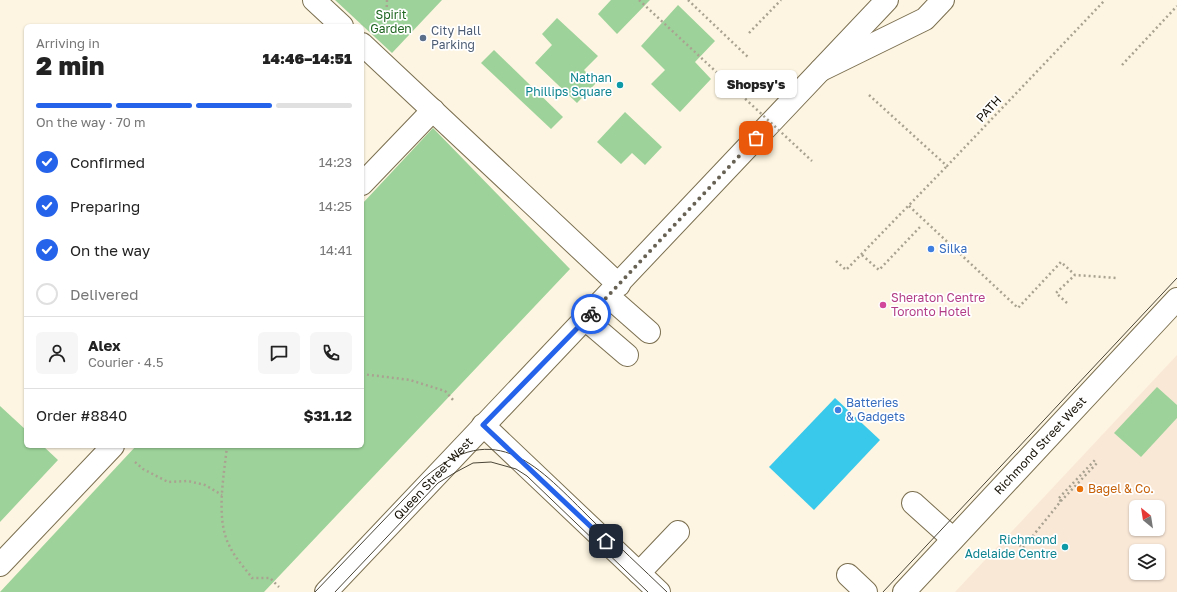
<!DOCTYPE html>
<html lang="en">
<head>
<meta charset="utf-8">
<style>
  body { margin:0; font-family:"Golos Text",sans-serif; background:#f6f6f6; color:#222; height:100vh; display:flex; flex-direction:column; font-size:15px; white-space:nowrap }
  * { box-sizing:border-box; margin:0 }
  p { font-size:13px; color:#767676 }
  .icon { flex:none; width:22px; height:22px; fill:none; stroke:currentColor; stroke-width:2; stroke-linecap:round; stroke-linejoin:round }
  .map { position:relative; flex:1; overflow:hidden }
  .details { position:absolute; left:24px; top:24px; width:340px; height:424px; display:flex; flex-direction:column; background:#fff; border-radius:6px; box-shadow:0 1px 3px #0004 }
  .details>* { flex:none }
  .needle { width:26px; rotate:330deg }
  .buttons { position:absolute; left:1129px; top:500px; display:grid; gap:8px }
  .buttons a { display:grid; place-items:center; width:36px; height:36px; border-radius:6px; background:#fff; box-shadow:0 1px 3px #0004; font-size:20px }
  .pin { position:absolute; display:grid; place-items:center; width:34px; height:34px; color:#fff; margin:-17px; border-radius:8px; box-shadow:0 2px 6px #0006 }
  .courier { position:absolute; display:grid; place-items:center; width:40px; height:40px; margin:-20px; border:3px solid #2563eb; border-radius:50%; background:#fff; color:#222; box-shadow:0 1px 5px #0007 }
  .bubble { position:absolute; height:28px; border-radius:6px; background:#fff; box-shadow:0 1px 3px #0004; font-size:13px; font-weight:800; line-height:28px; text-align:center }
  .overview em { font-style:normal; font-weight:800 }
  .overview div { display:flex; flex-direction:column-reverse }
  .overview { display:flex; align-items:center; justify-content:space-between; height:68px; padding:0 12px }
  h1 { font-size:26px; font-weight:800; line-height:30px }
  .bar { display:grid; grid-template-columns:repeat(4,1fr); gap:6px 4px; align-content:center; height:48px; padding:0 12px }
  .bar i { height:5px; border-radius:3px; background:#e0e0e0 }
  .bar .current { background:#2563eb }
  .bar p { grid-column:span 4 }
  .line { display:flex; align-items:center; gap:10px; padding:0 12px; border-top:1px solid #e0e0e0 }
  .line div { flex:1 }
  .round { display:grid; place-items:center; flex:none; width:42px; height:42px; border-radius:6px; background:#f6f6f6 }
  ol { padding:0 12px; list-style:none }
  li { display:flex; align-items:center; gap:12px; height:44px }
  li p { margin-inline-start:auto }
  li .icon { padding:4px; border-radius:50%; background:#2563eb; color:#fff; stroke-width:4 }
  li:last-child { color:#767676 }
  li i { width:22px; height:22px; border:2px solid #e0e0e0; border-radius:50% }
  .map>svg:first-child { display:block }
  .commercial { fill:#fae8d7; fill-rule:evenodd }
  .green { fill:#9dd39a }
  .water { fill:#39c9eb }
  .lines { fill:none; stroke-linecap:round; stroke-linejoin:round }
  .minor-casing { stroke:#7b6f50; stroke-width:24 }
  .major-casing { stroke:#7b6f50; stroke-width:24 }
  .path { stroke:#a9a291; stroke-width:2.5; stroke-dasharray:2 3; stroke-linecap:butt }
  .minor { stroke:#fff; stroke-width:22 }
  .major { stroke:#fff; stroke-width:22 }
  .tram { stroke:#4a4538; stroke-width:1 }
  .path-bridge { stroke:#a9a291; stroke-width:2.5; stroke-dasharray:2 3; stroke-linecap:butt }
  .done { stroke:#676153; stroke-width:4; stroke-dasharray:0 7.2 }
  .route { stroke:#2563eb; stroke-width:5 }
  .service-dot { fill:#5c6f8a; stroke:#fff; stroke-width:1.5 }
  .culture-dot { fill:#0f9aa8; stroke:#fff; stroke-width:1.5 }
  .shop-dot { fill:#3f7fe0; stroke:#fff; stroke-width:1.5 }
  .hotel-dot { fill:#d1479c; stroke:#fff; stroke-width:1.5 }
  .food-dot { fill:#e8710a; stroke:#fff; stroke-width:1.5 }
  .labels { text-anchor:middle; stroke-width:3.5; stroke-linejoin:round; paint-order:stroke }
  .park-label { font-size:12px; fill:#1f6621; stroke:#fff }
  .service-label { font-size:12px; fill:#4e5e75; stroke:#fff; text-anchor:start }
  .culture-label { font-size:12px; fill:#0d838f; stroke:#fff; text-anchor:end }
  .street-label { font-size:12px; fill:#161106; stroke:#fff }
  .shop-label { font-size:12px; fill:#366cbe; stroke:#fff; text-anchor:start }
  .hotel-label { font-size:12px; fill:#b23c85; stroke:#fff; text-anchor:start }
  .food-label { font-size:12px; fill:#c56008; stroke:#fff; text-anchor:start }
</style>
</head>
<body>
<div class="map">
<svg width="1177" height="592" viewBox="0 0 1177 592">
  <rect width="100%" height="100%" fill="#fdf5e1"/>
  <path class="commercial" d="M1177,355V592H955ZM1136,507H1158V529H1136ZM1136,551H1158V573H1136Z"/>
  <g class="green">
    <path d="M335,0H442L392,53Z"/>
    <path d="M611,0H650L617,34L598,14Z"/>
    <path d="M678,5L715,41L695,62L711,79L680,112L651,84L665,70L641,46Z"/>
    <path d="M557,18L598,56L584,70L596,83L577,103L535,63L552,45L542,34Z"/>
    <path d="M494,50L563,117L551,129L481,63Z"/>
    <path d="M625,112L662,147L645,165L632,153L621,164L597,142Z"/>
    <path d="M433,128L570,269L264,592H0L136,446H362V204Z"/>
    <path d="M1157,387L1177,405V418L1141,457L1114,433Z"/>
    <path d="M0,406L26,430V446H43L58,460L0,522Z"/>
  </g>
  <path class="water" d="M835,398L880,440L814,510L769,467Z"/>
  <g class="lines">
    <g class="minor-casing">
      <g id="minor">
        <path d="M314,0L342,26"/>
        <path d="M362,44L619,285"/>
        <path d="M821,70L925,19L943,0"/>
        <path d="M362,184L433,110"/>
        <path d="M608,296L649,332"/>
        <path d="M585,319L627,355"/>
        <path d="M483,425L659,592"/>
        <path d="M913,503L953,539"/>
        <path d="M0,565L113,446"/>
        <path d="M639,573L678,532"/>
        <path d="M848,575L866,592"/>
      </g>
    </g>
    <g class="major-casing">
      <g id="major">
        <path id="s1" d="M326,592L887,0"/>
        <path id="s2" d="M904,592L1177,299"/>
      </g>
    </g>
    <g class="path">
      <path d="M688,0L749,58"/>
      <path d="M386,27L387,0"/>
      <path d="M749,33L781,0"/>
      <path d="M1122,65L1177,6"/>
      <path d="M869,95L947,166L1105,0"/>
      <path d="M909,206L1018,308L1061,262L1075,275L1117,278"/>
      <path d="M862,255L879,270L920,227"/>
      <path d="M836,261L846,270L947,166"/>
      <path d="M1067,303L1056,293L1075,275"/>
      <path d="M362,374L410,380L445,391L454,401"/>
      <path d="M227,446C224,476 215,520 230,547C235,558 245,568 252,578H270L279,587"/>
      <path d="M135,462L143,469L168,482L188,481L205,485L222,495"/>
      <path d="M1061,501L1058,499L1095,460"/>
      <path d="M1012,538L1023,548L1061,501L1098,462"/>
    </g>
    <use href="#minor" class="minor"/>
    <use href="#major" class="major"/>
    <g class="tram">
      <path d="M315,592L424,478C497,415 539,468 592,520C617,545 642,568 667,592"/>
      <path d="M335,592L438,483L456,472L473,463L491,462L516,469L527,476L648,592"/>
      <path d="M883,592L1177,278"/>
    </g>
    <path class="path-bridge" d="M639,0L812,161"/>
  </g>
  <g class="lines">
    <path class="done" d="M591,314L756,138"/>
    <path class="route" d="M591,314L483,425L606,541"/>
  </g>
  <circle class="service-dot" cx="423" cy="38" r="4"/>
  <g class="culture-dot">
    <circle cx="620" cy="85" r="4"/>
    <circle cx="1065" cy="547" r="4"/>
  </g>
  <g class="shop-dot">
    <circle cx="931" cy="249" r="4"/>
    <circle cx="838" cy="410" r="4"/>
  </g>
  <circle class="hotel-dot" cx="883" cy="305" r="4"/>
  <circle class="food-dot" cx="1080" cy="489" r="4"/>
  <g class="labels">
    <g class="park-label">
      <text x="391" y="19">Spirit<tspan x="391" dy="14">Garden</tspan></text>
    </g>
    <g class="service-label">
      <text x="431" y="35">City Hall<tspan x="431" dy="14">Parking</tspan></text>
    </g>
    <g class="culture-label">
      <text x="612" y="82">Nathan<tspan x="612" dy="14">Phillips Square</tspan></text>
      <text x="1057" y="544">Richmond<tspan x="1057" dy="14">Adelaide Centre</tspan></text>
    </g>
    <g class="street-label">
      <text transform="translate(989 109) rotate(-47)" y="4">PATH</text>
      <text dy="4" stroke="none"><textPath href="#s2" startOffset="200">Richmond Street West</textPath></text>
      <text dy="4" stroke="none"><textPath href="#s1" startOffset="156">Queen Street West</textPath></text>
    </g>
    <g class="shop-label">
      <text x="939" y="253">Silka</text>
      <text x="846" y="407">Batteries<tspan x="846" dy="14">&amp; Gadgets</tspan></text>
    </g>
    <g class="hotel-label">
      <text x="891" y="302">Sheraton Centre<tspan x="891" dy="14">Toronto Hotel</tspan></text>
    </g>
    <g class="food-label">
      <text x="1088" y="493">Bagel &amp; Co.</text>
    </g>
  </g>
</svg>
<div class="buttons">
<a><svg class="needle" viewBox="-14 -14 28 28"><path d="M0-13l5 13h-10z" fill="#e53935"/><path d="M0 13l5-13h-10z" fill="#767676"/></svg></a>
<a><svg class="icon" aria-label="layers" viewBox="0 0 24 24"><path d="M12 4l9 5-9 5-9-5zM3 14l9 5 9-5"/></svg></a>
</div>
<div class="pin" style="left:756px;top:138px;background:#ea580c"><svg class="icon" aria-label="bag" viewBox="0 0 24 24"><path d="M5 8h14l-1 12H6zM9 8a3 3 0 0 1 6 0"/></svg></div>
<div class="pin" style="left:606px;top:541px;background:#1f2937"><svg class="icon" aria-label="home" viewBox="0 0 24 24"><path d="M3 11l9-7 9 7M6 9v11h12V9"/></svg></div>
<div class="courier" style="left:591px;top:314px"><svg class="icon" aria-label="bike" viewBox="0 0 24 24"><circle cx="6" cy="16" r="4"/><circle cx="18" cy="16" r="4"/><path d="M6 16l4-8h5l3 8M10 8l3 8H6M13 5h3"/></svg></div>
<div class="bubble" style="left:715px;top:70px;width:82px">Shopsy's</div>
<section class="details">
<div class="overview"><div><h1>2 min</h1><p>Arriving in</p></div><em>14:46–14:51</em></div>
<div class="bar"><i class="current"></i><i class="current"></i><i class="current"></i><i></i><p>On the way · 70 m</p></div>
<ol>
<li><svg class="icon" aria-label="check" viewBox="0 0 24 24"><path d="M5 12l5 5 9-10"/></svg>Confirmed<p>14:23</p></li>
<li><svg class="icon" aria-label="check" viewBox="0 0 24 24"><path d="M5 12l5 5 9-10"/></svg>Preparing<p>14:25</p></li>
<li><svg class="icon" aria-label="check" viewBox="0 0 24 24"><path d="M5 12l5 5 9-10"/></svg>On the way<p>14:41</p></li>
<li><i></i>Delivered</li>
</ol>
<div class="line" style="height:72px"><a class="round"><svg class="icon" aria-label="person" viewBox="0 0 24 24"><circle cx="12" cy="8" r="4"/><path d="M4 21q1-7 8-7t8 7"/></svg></a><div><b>Alex</b><p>Courier · 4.5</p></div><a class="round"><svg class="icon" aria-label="chat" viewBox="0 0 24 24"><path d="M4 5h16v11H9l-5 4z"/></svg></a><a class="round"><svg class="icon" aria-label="phone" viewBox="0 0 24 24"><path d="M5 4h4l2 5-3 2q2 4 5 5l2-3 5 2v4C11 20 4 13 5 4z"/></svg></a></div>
<div class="line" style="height:52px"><div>Order #8840</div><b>$31.12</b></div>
</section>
</div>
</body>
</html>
